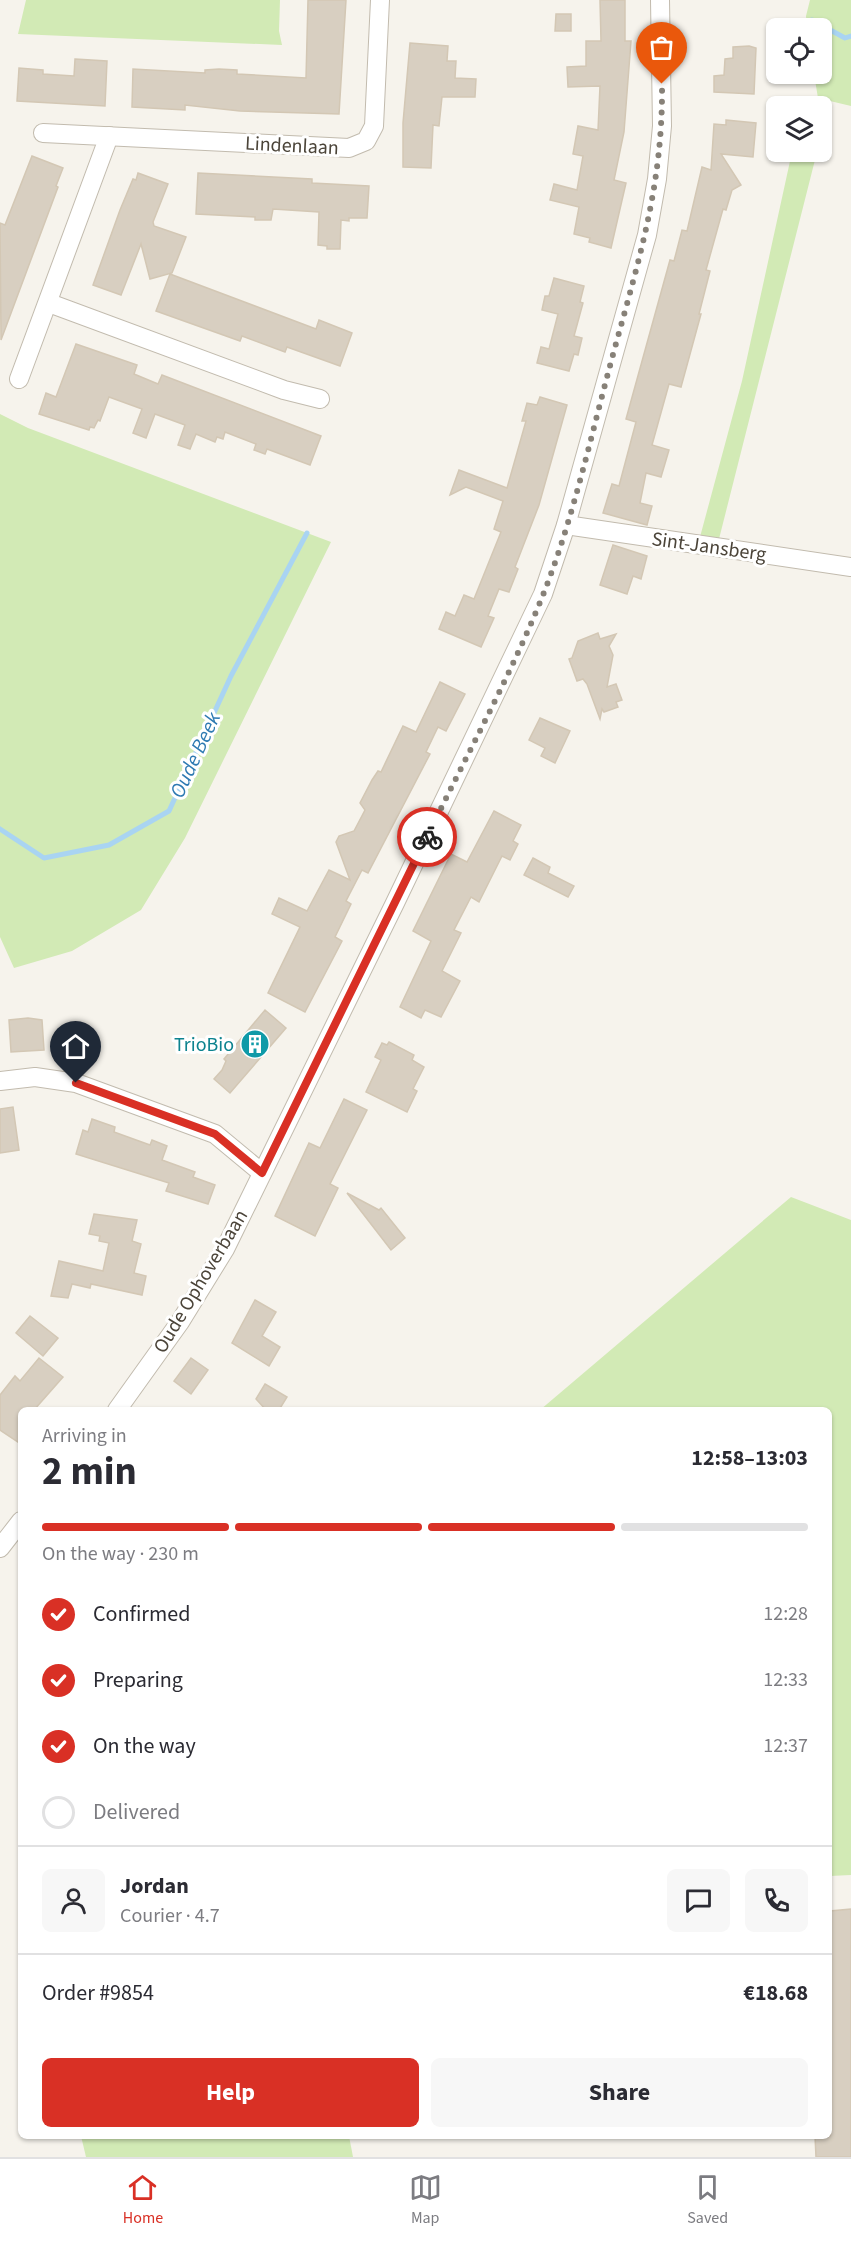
<!DOCTYPE html>
<html lang="en">
<head>
<meta charset="utf-8">
<style>
  body { margin:0; font-family:"Source Sans 3",sans-serif; background:#f7f7f7; color:#2b2b33; height:100vh; display:flex; flex-direction:column; font-size:22px; white-space:nowrap }
  * { box-sizing:border-box; margin:0 }
  p { font-size:20px; color:#7c7c81 }
  .icon { flex:none; width:33px; height:33px; fill:none; stroke:currentColor; stroke-width:2; stroke-linecap:round; stroke-linejoin:round }
  .map { position:relative; flex:1; overflow:hidden }
  .side { position:absolute; left:18px; top:1407px; width:814px; height:732px; display:flex; flex-direction:column; background:#fff; border-radius:9px; box-shadow:0 2px 4px #0004 }
  .side>* { flex:none }
  .buttons { position:absolute; left:766px; top:18px; display:grid; gap:12px }
  .buttons a { display:grid; place-items:center; width:66px; height:66px; border-radius:9px; background:#fff; box-shadow:0 2px 4px #0004; font-size:30px }
  .pin { position:absolute; display:grid; place-items:center; width:51px; height:51px; color:#fff; margin:-62px -26px; border-radius:50% 50% 50% 0; rotate:-45deg; box-shadow:0 0 6px #0007 }
  .pin .icon { rotate:45deg }
  .courier { position:absolute; display:grid; place-items:center; width:60px; height:60px; margin:-30px; border:4px solid #d93025; border-radius:50%; background:#fff; color:#222; box-shadow:0 2px 8px #0007 }
  .head em { font-style:normal; font-weight:700 }
  .head div { display:flex; flex-direction:column-reverse }
  .head { display:flex; align-items:center; justify-content:space-between; height:102px; padding:0 24px }
  h1 { font-size:39px; font-weight:700; line-height:45px }
  .bar { display:grid; grid-template-columns:repeat(4,1fr); gap:9px 6px; align-content:center; height:72px; padding:0 24px }
  .bar i { height:8px; border-radius:4px; background:#e1e1e2 }
  .bar .active { background:#d93025 }
  .bar p { grid-column:span 4 }
  .line { display:flex; align-items:center; gap:15px; padding:0 24px; border-top:2px solid #e1e1e2 }
  .line div { flex:1 }
  .round { display:grid; place-items:center; flex:none; width:63px; height:63px; border-radius:9px; background:#f7f7f7 }
  ol { padding:0 24px; list-style:none }
  li { display:flex; align-items:center; gap:18px; height:66px }
  li p { margin-inline-start:auto }
  li .icon { padding:6px; border-radius:50%; background:#d93025; color:#fff; stroke-width:4 }
  li:last-child { color:#7c7c81 }
  li i { width:33px; height:33px; border:3px solid #e1e1e2; border-radius:50% }
  .button { display:flex; gap:12px; margin-top:auto; padding:12px 24px }
  .button a { flex:1; height:69px; border-radius:9px; background:#d93025; color:#fff; font-size:24px; font-weight:700; line-height:69px; text-align:center }
  .button a+a { background:#f7f7f7; color:#2b2b33 }
  .tab-bar { display:flex; justify-content:space-around; align-items:center; height:84px; border-top:2px solid #e1e1e2; background:#fff; font-size:16px; color:#7c7c81 }
  .tab-bar a { display:grid; justify-items:center; gap:3px }
  .tab-bar .active { color:#d93025 }
  .map>svg:first-child { display:block }
  .green { fill:#d2eab5 }
  .lines { fill:none; stroke-linecap:round; stroke-linejoin:round }
  .stream { stroke:#a9d4f2; stroke-width:5 }
  .building { fill:#d8cfc1; stroke:#d3c7b4; stroke-width:1.5 }
  .minor-casing { stroke:#c2bbae; stroke-width:20 }
  .minor { stroke:#fff; stroke-width:18 }
  .done { stroke:#878178; stroke-width:6; stroke-dasharray:0 10.8 }
  .route { stroke:#d93025; stroke-width:8 }
  .labels { text-anchor:middle; stroke-width:6; stroke-linejoin:round; paint-order:stroke }
  .street-label { font-size:20px; fill:#4b4439; stroke:#fff }
  .culture-label { font-size:20px; fill:#0d838f; stroke:#fff; text-anchor:end }
  .water-label { font-size:21px; font-style:italic; fill:#2e7ab2; stroke:#fff }
</style>
</head>
<body>
<div class="map">
<svg width="851" height="2157" viewBox="0 0 851 2157">
  <rect width="100%" height="100%" fill="#f6f3ec"/>
  <g class="green">
    <path d="M26,0H280L279,31L282,45L18,34Z"/>
    <path d="M810,0H851V106L830,101L822,131V106H811L818,98L814,74H822V28H807L806,16Z"/>
    <path d="M792,152H817L719,539L700,537L742,381Z"/>
    <path d="M0,414L28,428L331,542L185,838L141,910L72,951L14,968L0,937Z"/>
    <path d="M791,1197L851,1220V1875L830,1876V1410H540Z"/>
    <path d="M81,2136H349L353,2157H86Z"/>
  </g>
  <g class="lines">
    <g class="stream">
      <path d="M812,20L845,38L851,36"/>
      <path d="M0,829L44,858L109,845L169,811L231,676L307,533"/>
    </g>
  </g>
  <g class="building">
    <path d="M308,0H346L339,114L240,111L185,105V110L132,107L133,69L205,73V70L219,69L237,70V74L306,78Z"/>
    <path d="M600,0H625V41H631L624,132L614,180L626,183L611,248L589,242L590,238L574,234L579,207L550,200L554,184L577,190L583,156L573,154L578,126L598,130L600,86L568,87L567,67L586,66V41H601Z"/>
    <path d="M556,14H571V31H555Z"/>
    <path d="M410,43L448,46L447,61H456L455,78L476,79L475,97H442L439,126L433,125L431,168L403,167V123Z"/>
    <path d="M749,46L756,48L754,94L714,92V76L724,75L725,59L733,58V47Z"/>
    <path d="M75,59L107,61L105,106L17,101L19,68L43,70V74L74,76Z"/>
    <path d="M726,120L756,123L753,157L721,154L741,185L732,190L726,210L723,209L706,270L710,271L699,314H701L681,387L669,384L652,445L669,450L661,477L646,473L640,503L652,506L647,525L603,513L612,484L619,486L636,422L626,419L670,260L674,261L682,230L687,231L702,167L711,170L714,124L726,125Z"/>
    <path d="M32,156L63,168L56,186L58,187L1,340L0,223L5,225Z"/>
    <path d="M138,173L168,184L153,222L154,226L186,237L172,273L150,279L141,244L121,295L93,285L120,210L133,179L136,180Z"/>
    <path d="M198,173L312,179V183L369,186L367,218H349V221L341,220L340,249H327V246L318,245L319,212L273,209L271,220H255V217L196,214Z"/>
    <path d="M170,274L316,329L319,320L352,333L340,366L287,347L285,352L242,336L240,341L156,311Z"/>
    <path d="M554,278L584,286L580,302L583,303L574,336L582,338L578,355L574,354L569,371L537,363L541,347L549,349L558,314L542,310L545,296H549Z"/>
    <path d="M76,344L137,365L134,374L158,384L162,375L321,436L310,465L267,449L265,454L254,450L256,444L225,432L223,439L217,437L215,442L196,434L190,449L178,445L185,425L155,414L146,438L133,433L142,409L109,397L100,421L98,420L94,428L90,427L89,430L39,414L46,393L56,397Z"/>
    <path d="M540,397L567,405L539,505L515,567L518,569L509,592L499,589L488,616L494,618L481,647L439,629L446,612L455,616L464,595L474,599L501,532L494,529L503,501L466,487L450,495L459,470L507,488L526,421H522L527,403L537,405Z"/>
    <path d="M613,545L647,556L641,579L633,576L627,594L600,585Z"/>
    <path d="M598,633L600,639L616,634L609,646L613,655L607,687L616,684L622,700L616,702L618,707L604,712L602,709L600,719L587,684L583,679L577,681L569,659L572,658L578,641Z"/>
    <path d="M440,682L465,694L446,731L438,727L426,752L430,754L368,873L362,870L346,901L351,904L335,937L342,941L305,1012L268,993L300,927L272,914L279,898L307,911L329,870L350,880L336,842L339,836L354,831L365,810L360,803L372,780L378,771L381,772L403,726L416,732Z"/>
    <path d="M540,718L570,731L555,763L541,756L545,748L529,740Z"/>
    <path d="M494,811L521,825L513,841L518,844L510,860L502,856L479,902L471,897L454,930L461,933L442,971L460,981L441,1017L425,1010L421,1018L400,1007L431,941L413,931L451,854L467,862Z"/>
    <path d="M533,858L550,867L548,873L574,886L568,897L524,875Z"/>
    <path d="M265,1010L286,1028L230,1093L214,1079L222,1070L226,1061L224,1059Z"/>
    <path d="M28,1018L42,1020L44,1050L11,1052L9,1020Z"/>
    <path d="M389,1042L414,1055L412,1060L424,1067L413,1089L417,1091L407,1112L366,1092L381,1060L375,1057L382,1043L387,1045Z"/>
    <path d="M344,1099L367,1110L330,1184L338,1188L315,1236L275,1216L309,1143L320,1148Z"/>
    <path d="M13,1107L19,1150L0,1153V1109Z"/>
    <path d="M92,1119L115,1127L114,1132L150,1145L152,1140L167,1146L162,1160L195,1172L193,1177L215,1185L208,1204L166,1191L169,1183L76,1154L83,1130L88,1132Z"/>
    <path d="M347,1193L379,1210L381,1208L405,1238L391,1250Z"/>
    <path d="M94,1214L137,1220L132,1241L141,1244L134,1273L146,1276L142,1295L91,1284L90,1288L72,1284L68,1298L51,1296L59,1261L103,1271L109,1243L99,1241L100,1236L89,1234Z"/>
    <path d="M255,1300L276,1312L262,1336L280,1347L269,1366L232,1343Z"/>
    <path d="M30,1316L58,1338L43,1356L16,1333Z"/>
    <path d="M39,1358L63,1377L34,1410H21V1444L0,1430V1395L15,1376L20,1381Z"/>
    <path d="M191,1358L208,1370L191,1394L174,1381Z"/>
    <path d="M265,1384L287,1397L279,1410H266L256,1399Z"/>
    <path d="M851,1909V2157H816L815,2136H830V1911Z"/>
  </g>
  <g class="lines">
    <g class="minor-casing">
      <g id="minor">
        <path d="M43,133L349,148L366,141L374,126L380,0"/>
        <path d="M49,303L284,390L320,399"/>
        <path d="M19,379L109,136"/>
        <path d="M566,525L851,567"/>
        <path d="M0,1081L35,1077L76,1083L215,1134L262,1173"/>
        <path d="M117,1410L180,1322L225,1249L395,903L543,594L566,525L647,235L657,179L662,126L660,0"/>
        <path d="M0,1548L21,1521"/>
      </g>
    </g>
    <use href="#minor" class="minor"/>
  </g>
  <g class="lines">
    <path class="done" d="M427,837C466,756 510,677 543,595C574,517 592,431 614,351C640,256 663,183 662,84"/>
    <path class="route" d="M76,1083L215,1134L262,1173L427,837"/>
  </g>
  <defs>
    <g id="building-disc" transform="scale(1.5)"><circle r="9.5" fill="#0f9aa8" stroke="#fff"/><path d="M-4-6H4V6H1V3H-1V6H-4ZM-2.5-4.3h1.7v1.8h-1.7ZM.8-4.3h1.7v1.8H.8ZM-2.5-1h1.7V.8h-1.7ZM.8-1h1.7V.8H.8Z" fill="#fff"/></g>
  </defs>
  <g fill-rule="evenodd">
    <use href="#building-disc" x="255" y="1044"/>
  </g>
  <g class="labels">
    <g class="street-label">
      <text transform="translate(292 145) rotate(3)" y="7">Lindenlaan</text>
      <text transform="translate(709 546) rotate(8)" y="7">Sint-Jansberg</text>
      <text transform="translate(200 1281) rotate(-59)" y="7">Oude Ophoverbaan</text>
    </g>
    <g class="culture-label">
      <text x="234" y="1051">TrioBio</text>
    </g>
    <g class="water-label">
      <text transform="translate(195 755) rotate(-65)" y="7">Oude Beek</text>
    </g>
  </g>
</svg>
<div class="buttons">
<a><svg class="icon" aria-label="locate" viewBox="0 0 24 24"><circle cx="12" cy="12" r="6"/><path d="M12 2v4M12 18v4M2 12h4M18 12h4"/></svg></a>
<a><svg class="icon" aria-label="layers" viewBox="0 0 24 24"><path d="M12 4l9 5-9 5-9-5zM3 14l9 5 9-5"/></svg></a>
</div>
<div class="pin" style="left:662px;top:84px;background:#ea580c"><svg class="icon" aria-label="bag" viewBox="0 0 24 24"><path d="M5 8h14l-1 12H6zM9 8a3 3 0 0 1 6 0"/></svg></div>
<div class="pin" style="left:76px;top:1083px;background:#1f2937"><svg class="icon" aria-label="home" viewBox="0 0 24 24"><path d="M3 11l9-7 9 7M6 9v11h12V9"/></svg></div>
<div class="courier" style="left:427px;top:837px"><svg class="icon" aria-label="bike" viewBox="0 0 24 24"><circle cx="6" cy="16" r="4"/><circle cx="18" cy="16" r="4"/><path d="M6 16l4-8h5l3 8M10 8l3 8H6M13 5h3"/></svg></div>
<section class="side">
<div class="head"><div><h1>2 min</h1><p>Arriving in</p></div><em>12:58–13:03</em></div>
<div class="bar"><i class="active"></i><i class="active"></i><i class="active"></i><i></i><p>On the way · 230 m</p></div>
<ol>
<li><svg class="icon" aria-label="check" viewBox="0 0 24 24"><path d="M5 12l5 5 9-10"/></svg>Confirmed<p>12:28</p></li>
<li><svg class="icon" aria-label="check" viewBox="0 0 24 24"><path d="M5 12l5 5 9-10"/></svg>Preparing<p>12:33</p></li>
<li><svg class="icon" aria-label="check" viewBox="0 0 24 24"><path d="M5 12l5 5 9-10"/></svg>On the way<p>12:37</p></li>
<li><i></i>Delivered</li>
</ol>
<div class="line" style="height:108px"><a class="round"><svg class="icon" aria-label="person" viewBox="0 0 24 24"><circle cx="12" cy="8" r="4"/><path d="M4 21q1-7 8-7t8 7"/></svg></a><div><b>Jordan</b><p>Courier · 4.7</p></div><a class="round"><svg class="icon" aria-label="chat" viewBox="0 0 24 24"><path d="M4 5h16v11H9l-5 4z"/></svg></a><a class="round"><svg class="icon" aria-label="phone" viewBox="0 0 24 24"><path d="M5 4h4l2 5-3 2q2 4 5 5l2-3 5 2v4C11 20 4 13 5 4z"/></svg></a></div>
<div class="line" style="height:78px"><div>Order #9854</div><b>€18.68</b></div>
<div class="button"><a>Help</a><a>Share</a></div>
</section>
</div>
<nav class="tab-bar">
<a class="active"><svg class="icon" aria-label="home" viewBox="0 0 24 24"><path d="M3 11l9-7 9 7M6 9v11h12V9"/></svg>Home</a>
<a><svg class="icon" aria-label="map" viewBox="0 0 24 24"><path d="M3 6l6-2 6 2 6-2v14l-6 2-6-2-6 2zM9 4v14M15 6v14"/></svg>Map</a>
<a><svg class="icon" aria-label="saved" viewBox="0 0 24 24"><path d="M7 4h10v16l-5-4-5 4z"/></svg>Saved</a>
</nav>
</body>
</html>
